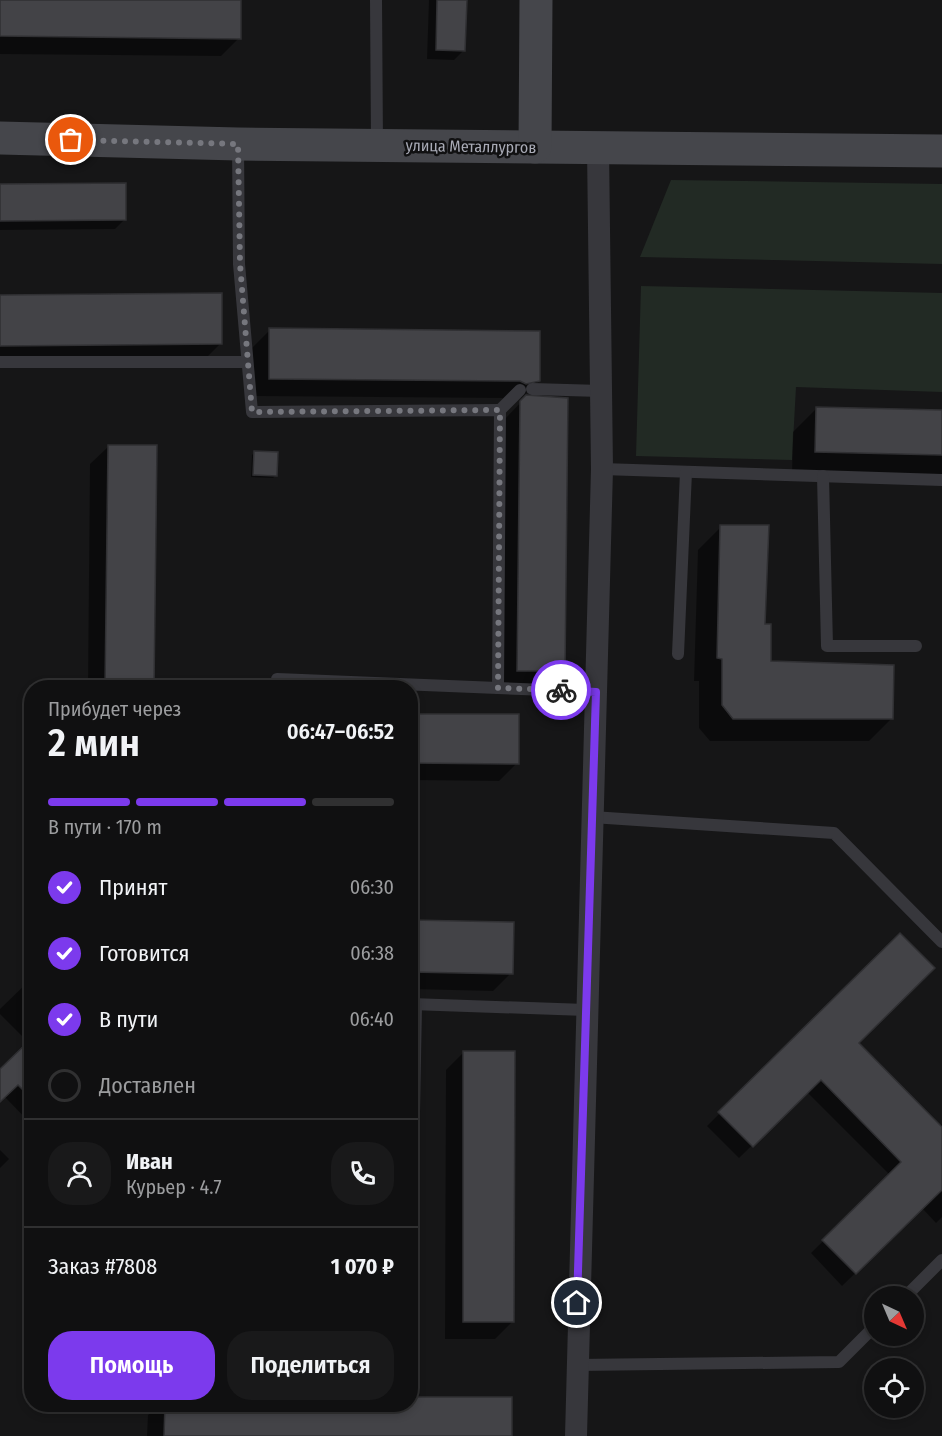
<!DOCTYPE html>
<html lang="ru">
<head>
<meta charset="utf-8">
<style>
  body { margin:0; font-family:"Fira Sans Condensed",sans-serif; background:#19191a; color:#f1f3f6; height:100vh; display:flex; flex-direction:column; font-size:22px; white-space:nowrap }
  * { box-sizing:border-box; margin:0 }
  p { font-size:20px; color:#9c9d9f }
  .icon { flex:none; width:33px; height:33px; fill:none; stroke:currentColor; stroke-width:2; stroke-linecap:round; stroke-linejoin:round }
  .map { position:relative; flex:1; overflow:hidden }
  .drawer { position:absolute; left:24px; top:680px; width:394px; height:732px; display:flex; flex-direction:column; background:#101011; border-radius:24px; box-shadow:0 3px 9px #0003,0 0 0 2px #303031 }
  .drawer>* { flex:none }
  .needle { width:39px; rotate:136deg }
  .fabs { position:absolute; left:864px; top:1286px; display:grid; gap:12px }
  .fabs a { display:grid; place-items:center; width:60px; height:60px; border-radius:50%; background:#101011; box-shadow:0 3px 9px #0003,0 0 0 2px #303031; font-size:30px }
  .pin { position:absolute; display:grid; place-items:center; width:51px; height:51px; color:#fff; margin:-26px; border:3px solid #fff; border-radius:50%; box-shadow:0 2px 6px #0007 }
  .courier { position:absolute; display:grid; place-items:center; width:60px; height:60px; margin:-30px; border:4px solid #7c3aed; border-radius:50%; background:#fff; color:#222; box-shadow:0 2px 8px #0007 }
  .overview em { font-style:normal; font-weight:600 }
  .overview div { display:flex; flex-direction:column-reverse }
  .overview { display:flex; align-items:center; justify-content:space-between; height:102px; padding:0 24px }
  h1 { font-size:39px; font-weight:600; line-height:45px }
  .bar { display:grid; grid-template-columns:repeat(4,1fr); gap:9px 6px; align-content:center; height:72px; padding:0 24px }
  .bar i { height:8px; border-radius:4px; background:#303031 }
  .bar .active { background:#7c3aed }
  .bar p { grid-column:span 4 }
  .line { display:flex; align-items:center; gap:15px; padding:0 24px; border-top:2px solid #303031 }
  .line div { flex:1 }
  .round { display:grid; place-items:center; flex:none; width:63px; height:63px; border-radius:24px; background:#19191a }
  ol { padding:0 24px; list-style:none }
  li { display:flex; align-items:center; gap:18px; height:66px }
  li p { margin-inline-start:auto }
  li .icon { padding:6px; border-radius:50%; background:#7c3aed; color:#fff; stroke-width:4 }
  li:last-child { color:#9c9d9f }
  li i { width:33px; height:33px; border:3px solid #303031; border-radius:50% }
  .primary-button { display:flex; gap:12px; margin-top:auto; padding:12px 24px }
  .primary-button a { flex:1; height:69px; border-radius:24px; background:#7c3aed; color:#fff; font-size:24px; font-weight:600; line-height:69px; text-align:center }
  .primary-button a+a { background:#19191a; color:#f1f3f6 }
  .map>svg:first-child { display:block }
  .green { fill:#222a24 }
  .shadow { fill:#0007 }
  .building { fill:#434347; stroke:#303033; stroke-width:1.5 }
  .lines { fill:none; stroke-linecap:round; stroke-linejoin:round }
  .service { stroke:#37373c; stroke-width:12 }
  .minor { stroke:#37373c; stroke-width:22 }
  .secondary { stroke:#45464b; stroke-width:33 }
  .done { stroke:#76777e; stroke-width:6; stroke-dasharray:0 10.8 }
  .route { stroke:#7c3aed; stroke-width:8 }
  .labels { text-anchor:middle; stroke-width:5; stroke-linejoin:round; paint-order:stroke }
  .street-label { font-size:16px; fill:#a9abb6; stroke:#111112 }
</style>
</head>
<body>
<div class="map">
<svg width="942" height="1436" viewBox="0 0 942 1436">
  <rect width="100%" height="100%" fill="#161617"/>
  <g class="green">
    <path d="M671,180L942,184V264L640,257Z"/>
    <path d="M641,286L942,293V392L796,387L792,460L636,456Z"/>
  </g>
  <g class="shadow">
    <path d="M0,0H239V38L221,56L0,54Z"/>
    <path d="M429,0H465L464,50L454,60L427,59Z"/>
    <path d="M0,186L124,220L115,229L0,230Z"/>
    <path d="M0,296L220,344L203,361L0,363Z"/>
    <path d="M270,330L539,380L521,398L507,401L502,398L252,396V348Z"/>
    <path d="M527,396L564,671L546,689L500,688L503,421Z"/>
    <path d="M816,409L942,412V477L792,474L793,432Z"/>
    <path d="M108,447L152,687H88L90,464Z"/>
    <path d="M255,452L276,475L273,478L251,477L252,455Z"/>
    <path d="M721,527L764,626L770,662L892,718L869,741H710L699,728V681H694L698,550Z"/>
    <path d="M411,715L517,763L499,781L411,780Z"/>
    <path d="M411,922L511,973L493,991L411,989Z"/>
    <path d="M900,935L857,1043L939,1127L942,1124V1217L936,1223L922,1208L842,1286L811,1253L890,1175L807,1092L739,1158L707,1126Z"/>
    <path d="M32,978V1125L4,1096L0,1100V1071L29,1043L0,1014V1009Z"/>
    <path d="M464,1052L513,1321L495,1339H445L446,1070Z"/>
    <path d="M0,1150L9,1159L0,1168Z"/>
    <path d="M411,1398L511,1436H147L148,1415L159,1404H411Z"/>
  </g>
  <g class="building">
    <path d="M0,0H241V39L0,36Z"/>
    <path d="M437,0H467L465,51L436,50Z"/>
    <path d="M126,183V220L0,221V184Z"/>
    <path d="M222,293V344L0,346V295Z"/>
    <path d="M269,328L540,331V381L526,384L520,381L269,379Z"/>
    <path d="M526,395L568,398L565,671H517L520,401Z"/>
    <path d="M816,407L942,410V455L815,452Z"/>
    <path d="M108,445H157L154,687H105Z"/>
    <path d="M254,451L278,452L277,476L253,475Z"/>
    <path d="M720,525H769L765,624H771V661L894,665L893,719H733L722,705V659L717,658Z"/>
    <path d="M411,714H519V764L411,763Z"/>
    <path d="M411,920L514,922L513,974L411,972Z"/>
    <path d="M900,933L935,968L859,1043L942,1127V1190L856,1274L822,1240L901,1162L821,1080L753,1147L718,1112Z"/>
    <path d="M32,1038V1099L18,1085L0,1102V1069Z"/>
    <path d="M463,1051H515L514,1322H463Z"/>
    <path d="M411,1397H512V1436H164L165,1404H411Z"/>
  </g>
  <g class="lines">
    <g class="service">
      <path d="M376,0L377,143"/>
      <path d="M238,145L239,264L252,412L500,410L498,688"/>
      <path d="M0,362H246"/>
      <path d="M532,389L601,391"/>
      <path d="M500,410L520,390"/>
      <path d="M602,469L942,480"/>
      <path d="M823,476L827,646H916"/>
      <path d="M678,654L686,472"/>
      <path d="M277,679L596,692"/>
      <path d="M592,817L834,833L942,942"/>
      <path d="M411,1004L586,1010"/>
      <path d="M411,1274L416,1005"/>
      <path d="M906,1296L942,1260"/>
      <path d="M576,1365L839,1362L874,1327"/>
    </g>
    <path class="minor" d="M576,1436L602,469L598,148"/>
    <g class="secondary">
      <path d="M0,138L238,144L942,151"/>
      <path d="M535,147L536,0"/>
    </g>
  </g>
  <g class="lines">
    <path class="done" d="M71,140L238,144L240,264L252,412L500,410L498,688L561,690"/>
    <path class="route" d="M561,690L596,692L577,1303"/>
  </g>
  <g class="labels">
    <g class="street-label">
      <text transform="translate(471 146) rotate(1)" y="6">улица Металлургов</text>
    </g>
  </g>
</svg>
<div class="fabs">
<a><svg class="needle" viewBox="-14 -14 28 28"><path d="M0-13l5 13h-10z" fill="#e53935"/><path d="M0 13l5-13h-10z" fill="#9c9d9f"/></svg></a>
<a><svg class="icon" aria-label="locate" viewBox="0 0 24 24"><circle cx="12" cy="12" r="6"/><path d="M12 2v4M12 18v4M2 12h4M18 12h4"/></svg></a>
</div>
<div class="pin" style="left:71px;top:140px;background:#ea580c"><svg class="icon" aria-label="bag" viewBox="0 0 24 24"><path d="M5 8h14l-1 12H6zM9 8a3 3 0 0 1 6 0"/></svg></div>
<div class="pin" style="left:577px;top:1303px;background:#1f2937"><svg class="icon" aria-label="home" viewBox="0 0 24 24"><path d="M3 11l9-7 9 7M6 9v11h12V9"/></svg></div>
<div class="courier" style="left:561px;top:690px"><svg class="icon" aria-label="bike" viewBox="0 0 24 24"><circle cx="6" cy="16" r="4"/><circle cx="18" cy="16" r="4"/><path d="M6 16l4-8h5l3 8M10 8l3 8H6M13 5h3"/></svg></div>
<section class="drawer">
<div class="overview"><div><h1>2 мин</h1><p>Прибудет через</p></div><em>06:47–06:52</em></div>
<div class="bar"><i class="active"></i><i class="active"></i><i class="active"></i><i></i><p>В пути · 170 m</p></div>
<ol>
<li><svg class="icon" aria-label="check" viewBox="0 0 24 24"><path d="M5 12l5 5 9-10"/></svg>Принят<p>06:30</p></li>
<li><svg class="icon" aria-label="check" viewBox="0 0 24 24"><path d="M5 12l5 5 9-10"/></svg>Готовится<p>06:38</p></li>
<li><svg class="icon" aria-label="check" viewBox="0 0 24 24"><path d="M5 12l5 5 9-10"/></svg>В пути<p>06:40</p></li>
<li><i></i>Доставлен</li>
</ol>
<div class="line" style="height:108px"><a class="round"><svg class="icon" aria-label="person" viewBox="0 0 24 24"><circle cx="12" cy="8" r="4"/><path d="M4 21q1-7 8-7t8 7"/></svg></a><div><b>Иван</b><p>Курьер · 4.7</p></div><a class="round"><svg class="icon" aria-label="phone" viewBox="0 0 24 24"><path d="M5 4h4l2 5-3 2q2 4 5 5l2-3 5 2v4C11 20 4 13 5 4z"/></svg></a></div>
<div class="line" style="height:78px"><div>Заказ #7808</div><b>1 070 ₽</b></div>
<div class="primary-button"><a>Помощь</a><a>Поделиться</a></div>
</section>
</div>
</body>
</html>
